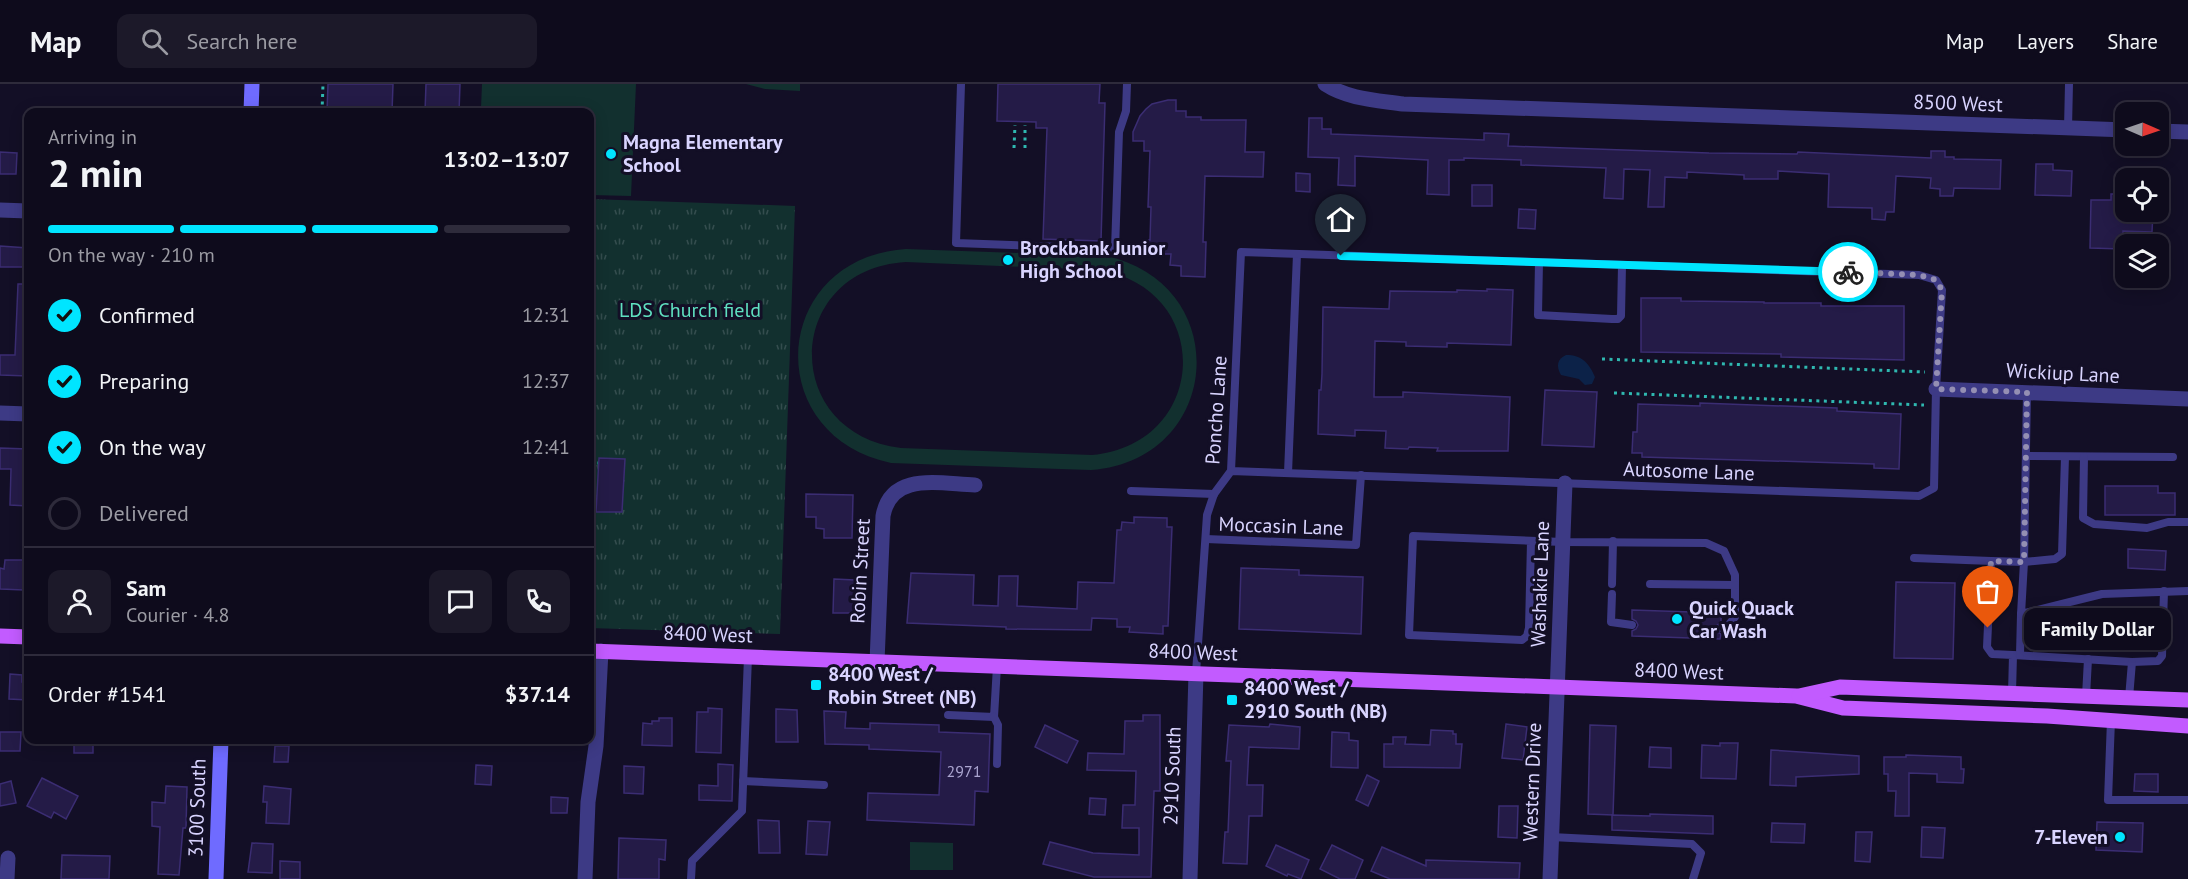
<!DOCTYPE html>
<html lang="en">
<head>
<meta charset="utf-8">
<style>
  body { margin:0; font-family:"PT Sans",sans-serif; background:#1c1929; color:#f1f3f6; height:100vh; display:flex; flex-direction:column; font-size:22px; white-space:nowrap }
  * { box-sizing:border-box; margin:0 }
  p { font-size:20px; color:#9b9ba3 }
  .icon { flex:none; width:33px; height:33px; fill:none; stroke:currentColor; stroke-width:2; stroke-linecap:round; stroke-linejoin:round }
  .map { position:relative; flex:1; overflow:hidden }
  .details { position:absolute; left:24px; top:24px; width:570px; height:636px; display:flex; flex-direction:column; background:#0e0b1c; border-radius:12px; box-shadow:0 3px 15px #0003,0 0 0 2px #2e2b3b }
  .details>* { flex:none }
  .needle { width:39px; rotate:92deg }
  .tools { position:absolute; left:2115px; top:18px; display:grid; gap:12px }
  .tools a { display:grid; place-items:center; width:54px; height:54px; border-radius:12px; background:#0e0b1c; box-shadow:0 3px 15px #0003,0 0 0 2px #2e2b3b; font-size:30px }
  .pin { position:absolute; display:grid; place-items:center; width:51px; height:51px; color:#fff; margin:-62px -26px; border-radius:50% 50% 50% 0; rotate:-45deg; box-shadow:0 0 6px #0007 }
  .pin .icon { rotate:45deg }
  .courier { position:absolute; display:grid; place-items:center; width:60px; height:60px; margin:-30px; border:4px solid #00e5ff; border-radius:50%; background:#fff; color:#222; box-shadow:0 2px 8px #0007 }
  .bubble { position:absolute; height:42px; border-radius:12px; background:#0e0b1c; box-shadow:0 3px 15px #0003,0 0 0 2px #2e2b3b; font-size:20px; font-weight:600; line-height:42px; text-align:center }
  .summary em { font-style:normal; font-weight:600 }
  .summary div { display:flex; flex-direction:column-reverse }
  .summary { display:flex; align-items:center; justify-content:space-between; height:102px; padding:0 24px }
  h1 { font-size:39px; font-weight:600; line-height:45px }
  .bar { display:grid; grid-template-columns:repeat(4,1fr); gap:9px 6px; align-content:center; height:72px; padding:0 24px }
  .bar i { height:8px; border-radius:4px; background:#2e2b3b }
  .bar .on { background:#00e5ff }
  .bar p { grid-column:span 4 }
  .line { display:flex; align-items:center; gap:15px; padding:0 24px; border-top:2px solid #2e2b3b }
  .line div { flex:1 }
  .round { display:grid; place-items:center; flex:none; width:63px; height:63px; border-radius:12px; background:#1c1929 }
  ol { padding:0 24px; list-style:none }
  li { display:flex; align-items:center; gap:18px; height:66px }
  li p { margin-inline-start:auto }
  li .icon { padding:6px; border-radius:50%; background:#00e5ff; color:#111; stroke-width:4 }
  li:last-child { color:#9b9ba3 }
  li i { width:33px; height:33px; border:3px solid #2e2b3b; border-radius:50% }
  header { display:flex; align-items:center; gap:36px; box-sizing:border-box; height:84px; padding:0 30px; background:#0e0b1c; border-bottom:2px solid #2e2b3b }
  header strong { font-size:28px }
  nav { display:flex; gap:33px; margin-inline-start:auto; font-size:21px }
  .search { width:420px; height:54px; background:#1c1929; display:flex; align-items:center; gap:15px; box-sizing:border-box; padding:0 21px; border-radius:12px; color:#9b9ba3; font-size:22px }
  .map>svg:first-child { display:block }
  .green { fill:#12302f; fill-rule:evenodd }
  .park { fill:url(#park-tufts) }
  .water { fill:#0c2248 }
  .building { fill:#241b47; stroke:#3b2d73; stroke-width:1.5 }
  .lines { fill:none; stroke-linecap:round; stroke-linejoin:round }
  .path { stroke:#2fb8b0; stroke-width:3; stroke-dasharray:3 4.5; stroke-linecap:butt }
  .lane { stroke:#3d3a85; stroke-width:8 }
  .street { stroke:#3d3a85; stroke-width:15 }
  .secondary { stroke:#6f6bff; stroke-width:15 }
  .primary { stroke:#c25bff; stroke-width:15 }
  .done { stroke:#948fb3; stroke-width:6; stroke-dasharray:0 10.8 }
  .route { stroke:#00e5ff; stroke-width:8 }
  .poi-dot { fill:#00e5ff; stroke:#130f26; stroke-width:2 }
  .labels { text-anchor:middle; stroke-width:6; stroke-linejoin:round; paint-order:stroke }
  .number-label { font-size:16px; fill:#aca6d1 }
  .street-label { font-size:20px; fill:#d9d4ff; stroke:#130f26 }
  .poi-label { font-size:20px; font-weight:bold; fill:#d9d4ff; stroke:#130f26; text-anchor:start }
  .park-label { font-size:20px; fill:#5fe0c0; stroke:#130f26 }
</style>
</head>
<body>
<header>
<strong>Map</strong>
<div class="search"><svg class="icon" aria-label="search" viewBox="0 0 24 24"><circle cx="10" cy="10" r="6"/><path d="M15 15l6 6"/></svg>Search here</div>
<nav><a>Map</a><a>Layers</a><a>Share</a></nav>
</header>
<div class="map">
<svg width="2188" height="795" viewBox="0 0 2188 795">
  <defs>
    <pattern id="park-tufts" width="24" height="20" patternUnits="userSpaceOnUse" patternTransform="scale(1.5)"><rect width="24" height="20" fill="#12302f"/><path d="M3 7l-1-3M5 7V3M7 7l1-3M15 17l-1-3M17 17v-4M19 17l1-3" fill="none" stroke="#344d4e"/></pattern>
  </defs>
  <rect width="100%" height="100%" fill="#130f26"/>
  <g class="green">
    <path d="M482,0H636L631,112L590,111V28L481,24Z"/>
    <path d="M746,0H800V7L765,5Z"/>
    <path d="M906,165L1106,172C1235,200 1223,376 1091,386L891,379C759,351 771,174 906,165ZM906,178L1099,186C1215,205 1209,360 1092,371L901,364C779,349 784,185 906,178Z"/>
    <path d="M910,758L953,759V786H910Z"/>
  </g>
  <path class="park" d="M590,115L795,122L780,550L590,544Z"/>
  <path class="water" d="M1566,271C1582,271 1589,279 1595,293L1592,300L1585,301L1579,295L1561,291C1556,282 1557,275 1566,271Z"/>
  <g class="building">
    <path d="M328,0H393L392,28H327Z"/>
    <path d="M426,0H460L459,28H425Z"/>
    <path d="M998,0H1100L1099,19H1105L1101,157L1043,155L1047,44H1036V38L997,37Z"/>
    <path d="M1168,16H1176V27H1186V33H1201V36H1246L1245,68H1264L1263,93L1205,92L1203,158H1206L1205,193L1181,192V182L1170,181L1171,170H1147V156H1150L1151,123H1148L1150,67H1144V57H1133V48L1140,32L1146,25L1152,20Z"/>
    <path d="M1309,34H1322V45H1331V50L1484,56V49L1509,50L1508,62L1709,69L1797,70L1798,68L1931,74V67H1945V73H1954V75L2001,76L2000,105L1954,104L1953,112H1940V105L1930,104L1931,94L1896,92L1894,128H1886L1885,136L1872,135V124L1828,123L1829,90L1778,87V95H1744V91L1687,88V94L1665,93L1664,123H1648L1650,86L1624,85L1623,115L1604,114L1606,84L1521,81V76L1464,74V76H1449V111L1427,110L1428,76L1355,72V102L1338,101L1339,74L1308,73Z"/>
    <path d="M0,68L17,69L16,90H0Z"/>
    <path d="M2036,80H2053V86L2072,87L2071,112L2035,111Z"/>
    <path d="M1296,89L1310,90V108L1296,107Z"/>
    <rect x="1472" y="101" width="20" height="21"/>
    <path d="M2111,110H2124V128H2153L2152,148L2123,147V165L2090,164L2091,116H2111Z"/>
    <path d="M1519,125L1536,126L1535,145L1518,144Z"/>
    <path d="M0,162L28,164V183H0Z"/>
    <path d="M18,200H28V292L0,291V271H15Z"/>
    <path d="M1487,205L1513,206L1511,261L1447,259V263L1406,262V258L1375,257L1374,313H1403V308L1510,313L1508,367H1437L1438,364L1409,363L1408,365L1385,364L1386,347L1355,346V352L1318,350L1319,306H1321L1322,290L1323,223L1389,225L1390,207L1457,208V206L1487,207Z"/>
    <path d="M1641,214H1681V217L1764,218V219H1821V222H1904V276L1781,273V270L1641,268Z"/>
    <path d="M1545,306L1597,308L1594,363L1542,361Z"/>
    <path d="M1700,319L1837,324V327L1901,330L1899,385L1874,384V380L1642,373V369H1632L1633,348H1637L1638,320L1700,322Z"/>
    <path d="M0,364L28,365V422L10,421L11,385H0Z"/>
    <path d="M599,374L625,375L622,428H596Z"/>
    <path d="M2105,402H2158V409H2175V431H2105Z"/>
    <path d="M806,410L853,411L852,454H824V445L816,444V433H806Z"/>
    <path d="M1134,433L1167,434V443H1172L1168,542H1163V550L1129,548L1130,543H1117V535L1092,534L1091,546L1006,545V543L907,539L911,489L974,491L973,521L998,522L999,492H1018L1017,522L1077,525L1078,498L1114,499L1117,446H1121L1122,438L1134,439Z"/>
    <path d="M2128,465L2166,467L2165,486L2128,484Z"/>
    <path d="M5,476H25L24,506L0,505V484L4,485Z"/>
    <path d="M1241,484L1299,486V491L1363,493L1361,550L1239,545Z"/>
    <path d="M834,495L855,496L854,529H833Z"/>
    <path d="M1896,498L1955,499L1953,575L1894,574Z"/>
    <path d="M1632,526L1721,529V538L1715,543L1716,547L1721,550L1720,555L1632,552V547L1636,545L1638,541L1636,537L1632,535Z"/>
    <path d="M2037,535L2156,539L2155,566L2036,562Z"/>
    <path d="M10,590L22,591V598L28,599V616L9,615Z"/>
    <path d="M708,624L722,625L721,669L696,668L697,628H708Z"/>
    <path d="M776,625L797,626L798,658H776Z"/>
    <path d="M824,627L846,628L845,644L870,645V639L939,641V648L990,650L988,708L975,707L974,741L867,736L868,709L939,711L941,668L869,665V661L825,660Z"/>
    <path d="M1143,631H1160V707H1154L1151,793H1094L1043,780L1050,758L1093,769L1139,771V744H1122L1123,721H1135L1136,687L1087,686L1088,669L1124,670L1125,637H1143Z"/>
    <path d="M659,634H672V662L642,661L643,639L652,640V637H659Z"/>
    <path d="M1270,640L1300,643L1299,665L1249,663L1247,701H1263L1262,732H1249L1247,780L1223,779L1225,748H1228L1231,677H1226L1229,641L1269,643Z"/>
    <path d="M1506,640L1527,643L1523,676L1502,674Z"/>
    <path d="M1045,641L1078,657L1067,679L1035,663Z"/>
    <path d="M1590,641L1616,642L1613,731L1588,730Z"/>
    <path d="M1431,646L1453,647V650H1456V660H1462L1460,684L1384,683V660H1393V653H1406L1405,660L1430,661Z"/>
    <path d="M0,648H21L20,667H0Z"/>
    <path d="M1332,648L1349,649V656L1358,657V684L1331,683Z"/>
    <rect x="74" y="656" width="19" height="13"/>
    <path d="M1720,659H1738L1736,695L1701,694L1702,661L1720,662Z"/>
    <path d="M275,662H289L288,678H274Z"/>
    <path d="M1650,663L1671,664V684L1649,683Z"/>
    <path d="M1771,666L1859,672V690L1796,693V702L1770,701Z"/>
    <path d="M1906,671L1961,673V685H1964L1963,699L1937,698V690L1909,689V732H1895L1896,707H1888V690H1884V673H1906Z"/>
    <path d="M718,680L733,681L732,717L699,716V701L718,702Z"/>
    <path d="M476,681L492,682L491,701L475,700Z"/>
    <path d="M624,682L644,683L643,710L624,709Z"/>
    <path d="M2135,690H2158V708L2134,707Z"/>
    <path d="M1367,691L1379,697L1368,722L1356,716Z"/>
    <path d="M42,694L78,712L66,735L54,728L51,734L27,722Z"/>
    <path d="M11,697L16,719L0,722V700Z"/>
    <path d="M166,702L187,703L186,744H183L179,791L158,790L160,743L152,742V718L165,719Z"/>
    <path d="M264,702L291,705L289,740L266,739L267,718H263Z"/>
    <path d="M551,713L568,714L567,729H551Z"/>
    <path d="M1090,714L1106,715L1105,731L1089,730Z"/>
    <path d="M1499,722H1518L1517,754L1498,753Z"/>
    <path d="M1650,730L1713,732V750L1612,746V731L1650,732Z"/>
    <path d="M758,736L779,737L780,769H759Z"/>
    <path d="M808,737L830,738L827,771L806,770Z"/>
    <path d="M2097,738L2143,739L2142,768L2096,766Z"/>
    <path d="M1772,739L1805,740L1804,759L1771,758Z"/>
    <path d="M1922,743L1945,744L1943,774L1921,773Z"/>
    <path d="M1856,748H1872L1870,778L1855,777Z"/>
    <path d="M619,754L666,756L665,776L659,775V795H618Z"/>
    <path d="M252,759L273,760L272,789L248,788Z"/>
    <path d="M1276,761L1309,776L1301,795L1288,790L1287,792L1266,782Z"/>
    <path d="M1332,761L1363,776L1355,795H1340L1320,785Z"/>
    <path d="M1382,763L1426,782V776L1520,779L1519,795H1390L1371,787Z"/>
    <path d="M62,771L110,772L109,795H61Z"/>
    <path d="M280,777L300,778V795H280Z"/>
  </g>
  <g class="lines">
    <g class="path">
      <path d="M322,28L323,0"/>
      <path d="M1014,64L1015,41"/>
      <path d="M1025,64V41"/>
      <path d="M1602,275L1925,288"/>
      <path d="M1614,309L1924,321"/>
      <path d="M590,379H598"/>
    </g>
    <g class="lane">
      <path d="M961,0L956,159L1115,165L1119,48L1126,27L1127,0"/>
      <path d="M2068,44L2069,0"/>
      <path d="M1539,178L1538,231L1612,235H1618L1621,232L1622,181"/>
      <path d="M2027,308L2024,478L2055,475L2062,470L2065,373"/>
      <path d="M2026,372L2173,373"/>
      <path d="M2084,373L2083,434L2094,440L2147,444L2168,438H2188"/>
      <path d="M1288,389L1297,170"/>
      <path d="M1131,407L1214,410"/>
      <path d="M1206,455L1356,461L1361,391"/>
      <path d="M1531,457L1529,544L1527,552L1522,556L1409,551L1413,452L1563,458L1706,459L1724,467L1735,491V533L1726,544H1721"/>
      <path d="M1914,474L1991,477"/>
      <path d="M1612,500L1613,457"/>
      <path d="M1650,500L1735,501"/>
      <path d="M1612,510L1611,538L1632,541"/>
      <path d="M2013,571L2132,578L2158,577L2162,572L2164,507"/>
      <path d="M2020,571L2021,530"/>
      <path d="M1196,589L1207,431L1214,410L1231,387L1241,168L1919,191L1936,196L1942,206L1936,305L1934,404L1919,412L1231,387"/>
      <path d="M2012,609L2013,571L1992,570L1987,563L1991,477L2024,478L2021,530L2102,510L2188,507"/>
      <path d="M2086,612L2088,575"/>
      <path d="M2129,614L2132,578"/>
      <path d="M948,631L994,633L997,582"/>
      <path d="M994,633L998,641L997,680"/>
      <path d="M2111,636L2108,716H2188"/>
      <path d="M743,697L824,701"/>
      <path d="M1551,753L1692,760L1701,769L1693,795"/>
      <path d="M691,795L692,777L742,727L748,573"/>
    </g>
    <g class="street">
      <path d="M1325,0C1348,15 1375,16 1403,20L2126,46"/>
      <path d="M2158,47L2188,48"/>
      <path d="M0,126L28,127"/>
      <path d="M1936,305L2188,315"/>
      <path d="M0,329L28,330"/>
      <path d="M877,578L883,432C891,387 940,400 975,401"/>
      <path d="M7,795L8,774"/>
      <path d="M585,795L588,718L596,662L601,567"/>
      <path d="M1190,795L1196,589"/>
      <path d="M1550,795L1565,399"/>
    </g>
    <g class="secondary">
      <path d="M251,28L252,0"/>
      <path d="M216,795L221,656"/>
    </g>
    <g class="primary">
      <path d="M0,552L28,553"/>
      <path d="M590,567L1796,612L1843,624L2047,632L2188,642"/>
      <path d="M1799,612L1840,603L2188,616"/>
    </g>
  </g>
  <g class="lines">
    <path class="done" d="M1848,188L1919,191L1936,196L1942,206L1936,305L2027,308L2024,478L1991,477L1988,544"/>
    <path class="route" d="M1341,172L1848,188"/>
  </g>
  <g class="poi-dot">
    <circle cx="611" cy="70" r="6"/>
    <circle cx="1008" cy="176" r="6"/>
    <circle cx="1677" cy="535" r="6"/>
    <rect x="810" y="595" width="12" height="12" rx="3"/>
    <rect x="1226" y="610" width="12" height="12" rx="3"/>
    <circle cx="2120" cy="753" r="6"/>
  </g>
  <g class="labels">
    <g class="number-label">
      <text x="964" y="693">2971</text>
    </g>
    <g class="street-label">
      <text transform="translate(1958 19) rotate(2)" y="7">8500 West</text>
      <text transform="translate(2063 289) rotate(3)" y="7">Wickiup Lane</text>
      <text transform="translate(1216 326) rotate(-86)" y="7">Poncho Lane</text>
      <text transform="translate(1689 387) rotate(2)" y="7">Autosome Lane</text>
      <text transform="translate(1281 442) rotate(2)" y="7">Moccasin Lane</text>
      <text transform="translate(860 487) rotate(-87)" y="7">Robin Street</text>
      <text transform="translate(1540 500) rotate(-88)" y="7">Washakie Lane</text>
      <text transform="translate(708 550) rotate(2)" y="7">8400 West</text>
      <text transform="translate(1193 568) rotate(2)" y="7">8400 West</text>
      <text transform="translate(1679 587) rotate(2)" y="7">8400 West</text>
      <text transform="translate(1172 692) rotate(-88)" y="7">2910 South</text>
      <text transform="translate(1532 698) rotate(-88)" y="7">Western Drive</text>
      <text transform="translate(197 724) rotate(-88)" y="7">3100 South</text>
    </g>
    <g class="poi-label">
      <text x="623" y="65">Magna Elementary<tspan x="623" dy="23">School</tspan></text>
      <text x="1020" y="171">Brockbank Junior<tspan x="1020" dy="23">High School</tspan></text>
      <text x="1689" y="531">Quick Quack<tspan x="1689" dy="23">Car Wash</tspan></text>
      <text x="828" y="597">8400 West /<tspan x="828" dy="23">Robin Street (NB)</tspan></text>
      <text x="1244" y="611">8400 West /<tspan x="1244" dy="23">2910 South (NB)</tspan></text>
      <text x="2108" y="760" text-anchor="end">7-Eleven</text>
    </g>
    <g class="park-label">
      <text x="690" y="233">LDS Church field</text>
    </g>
  </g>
</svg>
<div class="tools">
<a><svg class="needle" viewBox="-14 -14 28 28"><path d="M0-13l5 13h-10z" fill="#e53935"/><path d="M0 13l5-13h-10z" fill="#9b9ba3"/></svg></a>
<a><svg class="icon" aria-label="locate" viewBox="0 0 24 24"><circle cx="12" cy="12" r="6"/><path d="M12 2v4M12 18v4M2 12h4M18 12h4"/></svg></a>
<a><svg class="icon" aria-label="layers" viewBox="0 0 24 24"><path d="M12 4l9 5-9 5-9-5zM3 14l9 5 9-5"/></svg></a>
</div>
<div class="pin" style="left:1988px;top:544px;background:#ea580c"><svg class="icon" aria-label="bag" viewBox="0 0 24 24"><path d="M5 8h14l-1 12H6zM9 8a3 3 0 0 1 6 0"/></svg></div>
<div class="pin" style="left:1341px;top:172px;background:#1f2937"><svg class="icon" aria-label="home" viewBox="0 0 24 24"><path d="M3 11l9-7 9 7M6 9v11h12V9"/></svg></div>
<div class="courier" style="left:1848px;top:188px"><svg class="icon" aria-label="bike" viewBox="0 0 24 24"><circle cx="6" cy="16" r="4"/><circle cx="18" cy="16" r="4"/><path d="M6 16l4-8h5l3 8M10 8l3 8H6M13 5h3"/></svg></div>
<div class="bubble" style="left:2024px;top:524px;width:147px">Family Dollar</div>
<section class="details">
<div class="summary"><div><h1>2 min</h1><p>Arriving in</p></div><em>13:02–13:07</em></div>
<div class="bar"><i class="on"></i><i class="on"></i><i class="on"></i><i></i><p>On the way · 210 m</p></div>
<ol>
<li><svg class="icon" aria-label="check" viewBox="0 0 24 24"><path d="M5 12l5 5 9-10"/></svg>Confirmed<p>12:31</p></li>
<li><svg class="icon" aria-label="check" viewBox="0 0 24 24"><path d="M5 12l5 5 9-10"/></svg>Preparing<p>12:37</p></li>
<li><svg class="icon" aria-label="check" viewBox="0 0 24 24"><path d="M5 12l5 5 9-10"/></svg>On the way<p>12:41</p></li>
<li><i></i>Delivered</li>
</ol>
<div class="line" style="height:108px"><a class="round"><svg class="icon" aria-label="person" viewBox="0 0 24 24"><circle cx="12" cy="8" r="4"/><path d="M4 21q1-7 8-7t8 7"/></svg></a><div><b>Sam</b><p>Courier · 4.8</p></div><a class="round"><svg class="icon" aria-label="chat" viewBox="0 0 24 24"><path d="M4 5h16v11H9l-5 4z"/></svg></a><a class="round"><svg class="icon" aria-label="phone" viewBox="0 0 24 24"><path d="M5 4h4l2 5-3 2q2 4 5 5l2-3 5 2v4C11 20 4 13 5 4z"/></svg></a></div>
<div class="line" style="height:78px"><div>Order #1541</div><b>$37.14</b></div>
</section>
</div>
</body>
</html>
